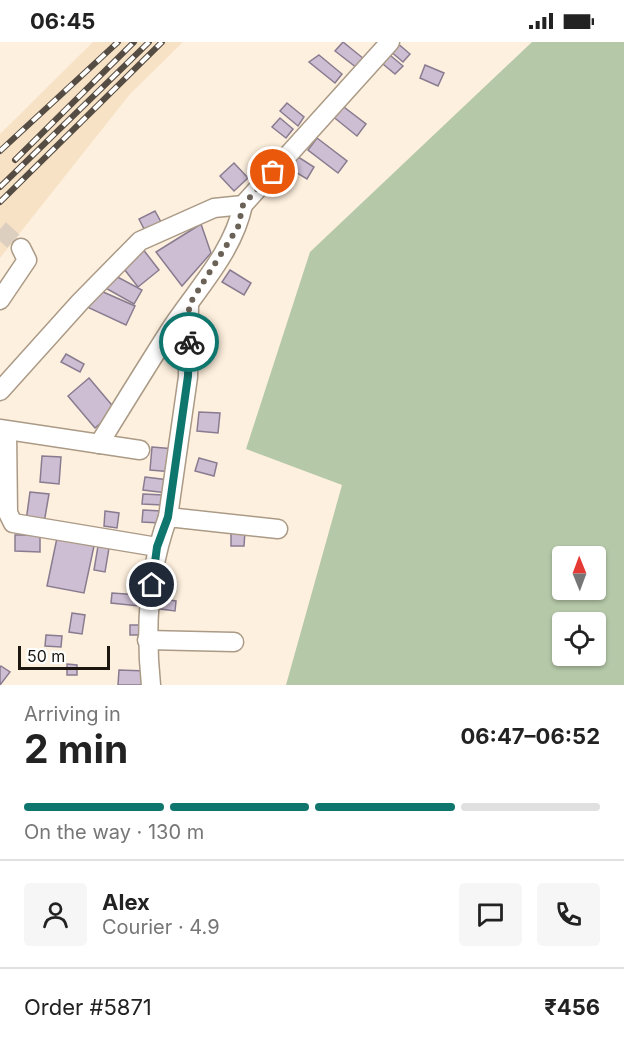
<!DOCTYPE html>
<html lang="en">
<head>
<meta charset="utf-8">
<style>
  body { margin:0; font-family:Inter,sans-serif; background:#f6f6f6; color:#222; height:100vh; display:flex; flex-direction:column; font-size:22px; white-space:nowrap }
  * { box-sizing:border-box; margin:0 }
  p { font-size:20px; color:#767676 }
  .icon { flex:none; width:33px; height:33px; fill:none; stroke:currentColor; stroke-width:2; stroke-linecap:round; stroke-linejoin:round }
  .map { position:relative; height:643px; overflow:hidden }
  .side { display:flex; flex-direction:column; background:#fff; flex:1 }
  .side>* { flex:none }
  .needle { width:39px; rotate:359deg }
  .tools { position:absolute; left:552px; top:504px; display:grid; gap:12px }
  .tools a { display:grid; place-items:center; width:54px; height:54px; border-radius:6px; background:#fff; box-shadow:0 2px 4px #0004; font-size:30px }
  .scale { position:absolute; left:18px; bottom:15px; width:92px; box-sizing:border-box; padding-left:6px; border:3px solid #1c160f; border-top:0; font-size:16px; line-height:21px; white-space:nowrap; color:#1c160f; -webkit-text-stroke:4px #fff; paint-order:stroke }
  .pin { position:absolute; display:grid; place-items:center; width:51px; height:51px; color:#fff; margin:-26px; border:3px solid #fff; border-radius:50%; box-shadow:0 2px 6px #0007 }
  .courier { position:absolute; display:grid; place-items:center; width:60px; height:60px; margin:-30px; border:4px solid #0f766e; border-radius:50%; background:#fff; color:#222; box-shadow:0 2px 8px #0007 }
  .summary em { font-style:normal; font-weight:700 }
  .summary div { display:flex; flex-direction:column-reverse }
  .summary { display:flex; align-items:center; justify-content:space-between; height:102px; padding:0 24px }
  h1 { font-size:39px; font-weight:700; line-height:45px }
  .bar { display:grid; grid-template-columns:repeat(4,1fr); gap:9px 6px; align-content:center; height:72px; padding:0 24px }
  .bar i { height:8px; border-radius:4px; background:#e0e0e0 }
  .bar .active { background:#0f766e }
  .bar p { grid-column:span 4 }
  .line { display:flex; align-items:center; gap:15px; padding:0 24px; border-top:2px solid #e0e0e0 }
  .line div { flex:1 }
  .round { display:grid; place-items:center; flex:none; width:63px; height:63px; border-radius:6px; background:#f6f6f6 }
  .status { display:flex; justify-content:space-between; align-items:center; height:42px; padding:0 30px; background:#fff; direction:ltr }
  .status svg { height:16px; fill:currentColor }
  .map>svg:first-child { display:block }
  .built { fill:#f8e2c6 }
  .green { fill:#b5c8a8; fill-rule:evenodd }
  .building { fill:#cdbed3; stroke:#8a7c90; stroke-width:1.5 }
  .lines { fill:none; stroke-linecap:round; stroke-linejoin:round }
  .minor-tunnel { stroke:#dccfbf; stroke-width:18; stroke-dasharray:18 9; stroke-linecap:butt }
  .minor-casing { stroke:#aa9a86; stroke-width:21 }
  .minor { stroke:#fff; stroke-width:18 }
  .rail-casing { stroke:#554d43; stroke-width:6 }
  .rail { stroke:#fff; stroke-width:4; stroke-dasharray:11; stroke-linecap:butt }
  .done { stroke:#6b6257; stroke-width:6; stroke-dasharray:0 10.8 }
  .route { stroke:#0f766e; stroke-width:8 }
</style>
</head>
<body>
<div class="status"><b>06:45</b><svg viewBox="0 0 49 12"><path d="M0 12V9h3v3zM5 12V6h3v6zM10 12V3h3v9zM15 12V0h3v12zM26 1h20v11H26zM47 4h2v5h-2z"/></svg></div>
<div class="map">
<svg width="624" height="643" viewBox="0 0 624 643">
  <rect width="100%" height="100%" fill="#fef0de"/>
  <path class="built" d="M93,0H183L130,52L0,216V92Z"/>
  <path class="green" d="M532,0H624V643H286L342,443L246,407L310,210ZM562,514H596V548H562ZM562,580H596V614H562Z"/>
  <g class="building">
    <path d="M343,0L364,17L357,26L335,9Z"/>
    <path d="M396,0L410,12L403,20L389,8Z"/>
    <path d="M385,9L403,24L395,32L378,18Z"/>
    <path d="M319,13L342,32L335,41L309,20Z"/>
    <path d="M425,23L444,31L438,44L420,36Z"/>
    <path d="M287,61L304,75L298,84L280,69Z"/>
    <path d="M340,62L366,82L357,94L331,73Z"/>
    <path d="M280,76L293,87L286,96L272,85Z"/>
    <path d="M317,96L347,119L338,131L308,108Z"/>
    <path d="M295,113L314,125L307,137L287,125Z"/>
    <path d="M234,121L248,136L234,149L220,134Z"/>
    <path d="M155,169L161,180L145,189L139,177Z"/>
    <path d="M201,182L211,211L182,244L156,210Z"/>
    <path d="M142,206L159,228L138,245L121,223Z"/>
    <path d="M230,228L251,241L244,253L222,240Z"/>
    <path d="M110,231L142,248L134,262L102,244Z"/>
    <path d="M94,246L135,264L126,283L85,264Z"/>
    <path d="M66,312L84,322L80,330L61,320Z"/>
    <path d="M89,336L116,368L95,386L68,354Z"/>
    <path d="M199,370L220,371L218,391L197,389Z"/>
    <path d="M152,405L175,407L173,430L150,428Z"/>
    <path d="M42,414L61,415L59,442L40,440Z"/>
    <path d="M199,416L217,421L214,434L195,429Z"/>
    <path d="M145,435L169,438L167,451L143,448Z"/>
    <path d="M30,450L49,452L44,481L26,479Z"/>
    <path d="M143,452L163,453L162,463L142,462Z"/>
    <path d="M143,468L161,469L160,481L142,480Z"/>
    <path d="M105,469L119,471L117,486L104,484Z"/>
    <path d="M231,489H245L244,504H231Z"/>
    <path d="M15,493H40V510L15,509Z"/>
    <path d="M57,496L94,504L84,551L47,544Z"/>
    <path d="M98,504L109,506L105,530L94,528Z"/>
    <path d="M112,551L139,553V564L111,561Z"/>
    <path d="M155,556L176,559L175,569L153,566Z"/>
    <path d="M72,571L85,573L82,592L69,590Z"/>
    <path d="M130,583H142L141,593H130Z"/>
    <path d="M46,593L62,594L61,605L45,604Z"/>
    <path d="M67,622L77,623V633H67Z"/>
    <path d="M1,624L10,630L0,643V626Z"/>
    <path d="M119,628L146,629V643H118Z"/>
  </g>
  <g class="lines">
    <path class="minor-tunnel" d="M0,187L21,206"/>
    <g class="minor-casing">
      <g id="minor">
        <path d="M0,258L27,218L21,206"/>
        <path d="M0,349L80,260L140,199L214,166L243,163L390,0"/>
        <path d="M0,387L140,408"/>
        <path d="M7,389L8,471L13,481L157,505"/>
        <path d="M99,402C123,363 147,324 172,285C198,246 233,210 243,163"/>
        <path d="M168,475L188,335L189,263"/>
        <path d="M147,598L234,600"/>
        <path d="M151,643C145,586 148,529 168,475L278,487"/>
      </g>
    </g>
    <use href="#minor" class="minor"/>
    <g class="rail-casing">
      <g id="rail">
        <path d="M0,109L118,0"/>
        <path d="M15,118L134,0"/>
        <path d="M0,145L149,0"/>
        <path d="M0,160L162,0"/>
      </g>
    </g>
    <use href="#rail" class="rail"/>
  </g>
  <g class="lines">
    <path class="done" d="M189,300V263L238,185L243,163L273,130"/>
    <path class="route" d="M152,543L157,505L168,475L188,334L189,300"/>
  </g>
</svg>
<div class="tools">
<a><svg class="needle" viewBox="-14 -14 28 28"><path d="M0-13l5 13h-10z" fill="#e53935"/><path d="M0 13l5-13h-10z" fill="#767676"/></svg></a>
<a><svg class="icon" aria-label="locate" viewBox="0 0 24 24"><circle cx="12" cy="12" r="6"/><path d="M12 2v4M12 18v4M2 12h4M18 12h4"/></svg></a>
</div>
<div class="scale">50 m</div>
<div class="pin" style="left:273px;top:130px;background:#ea580c"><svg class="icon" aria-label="bag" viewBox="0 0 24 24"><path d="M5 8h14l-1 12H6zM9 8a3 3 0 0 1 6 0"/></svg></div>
<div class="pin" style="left:152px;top:543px;background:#1f2937"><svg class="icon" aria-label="home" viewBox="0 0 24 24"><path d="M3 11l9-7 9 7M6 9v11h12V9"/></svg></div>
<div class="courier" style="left:189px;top:300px"><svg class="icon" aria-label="bike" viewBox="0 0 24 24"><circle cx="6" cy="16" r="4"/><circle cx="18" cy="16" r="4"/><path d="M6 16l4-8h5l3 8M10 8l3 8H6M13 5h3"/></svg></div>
</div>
<section class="side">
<div class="summary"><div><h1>2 min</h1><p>Arriving in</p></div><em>06:47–06:52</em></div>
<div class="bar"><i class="active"></i><i class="active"></i><i class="active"></i><i></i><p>On the way · 130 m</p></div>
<div class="line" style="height:108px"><a class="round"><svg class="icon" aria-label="person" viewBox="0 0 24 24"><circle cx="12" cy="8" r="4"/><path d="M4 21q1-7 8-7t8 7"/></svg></a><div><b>Alex</b><p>Courier · 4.9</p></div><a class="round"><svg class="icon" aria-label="chat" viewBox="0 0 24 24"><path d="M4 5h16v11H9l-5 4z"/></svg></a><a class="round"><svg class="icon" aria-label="phone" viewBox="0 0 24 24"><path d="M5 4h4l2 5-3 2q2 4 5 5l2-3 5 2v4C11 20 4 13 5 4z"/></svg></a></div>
<div class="line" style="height:78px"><div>Order #5871</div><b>₹456</b></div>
</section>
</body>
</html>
